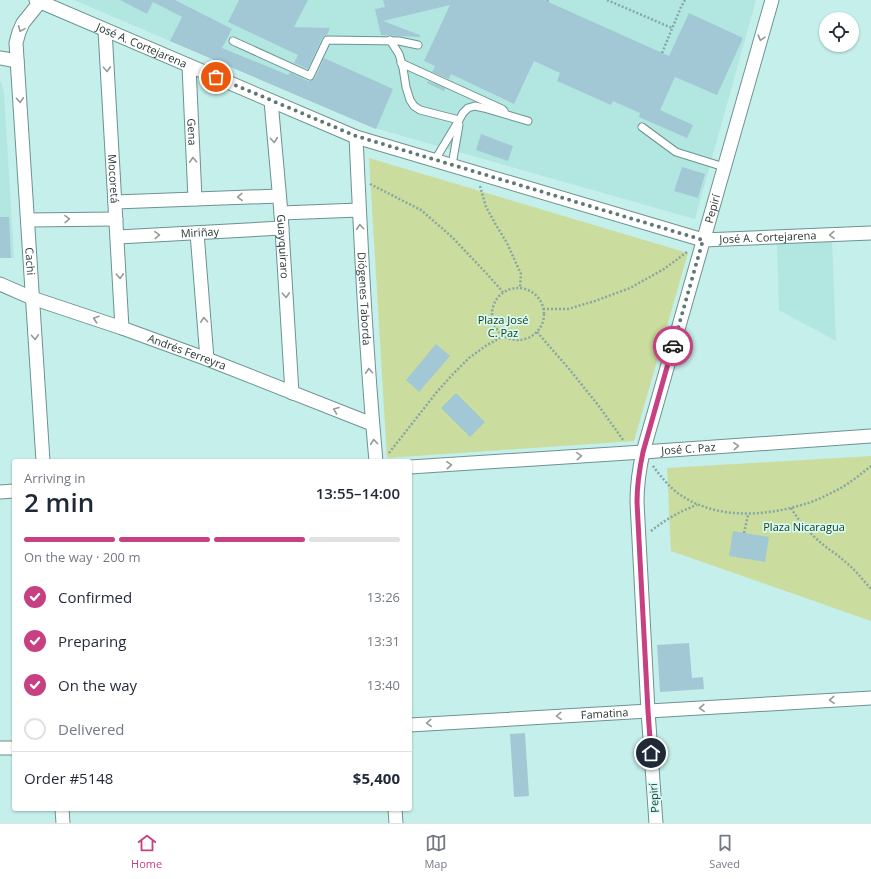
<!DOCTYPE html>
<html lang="en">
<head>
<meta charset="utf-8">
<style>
  body { margin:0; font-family:"Open Sans",sans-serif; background:#f2f2f3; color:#1f2937; height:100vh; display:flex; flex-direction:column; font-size:15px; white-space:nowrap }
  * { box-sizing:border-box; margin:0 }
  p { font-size:13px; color:#747a83 }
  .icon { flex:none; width:22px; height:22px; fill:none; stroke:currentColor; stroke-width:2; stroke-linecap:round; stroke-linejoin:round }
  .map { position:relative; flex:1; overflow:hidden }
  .side { position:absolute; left:12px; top:459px; width:400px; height:352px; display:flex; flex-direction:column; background:#fff; border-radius:4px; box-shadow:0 1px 3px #0004 }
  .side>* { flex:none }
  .controls { position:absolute; left:819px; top:12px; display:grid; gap:8px }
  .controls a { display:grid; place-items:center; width:40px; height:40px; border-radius:50%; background:#fff; box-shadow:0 1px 3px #0004; font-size:20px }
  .pin { position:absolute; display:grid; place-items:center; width:34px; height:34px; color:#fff; margin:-17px; border:2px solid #fff; border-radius:50%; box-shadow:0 1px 4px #0007 }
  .courier { position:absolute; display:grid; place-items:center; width:40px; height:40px; margin:-20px; border:3px solid #c74081; border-radius:50%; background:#fff; color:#222; box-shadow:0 1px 5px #0007 }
  .head em { font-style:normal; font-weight:600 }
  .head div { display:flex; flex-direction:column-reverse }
  .head { display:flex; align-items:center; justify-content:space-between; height:68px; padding:0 12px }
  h1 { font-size:26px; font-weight:600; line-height:30px }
  .bar { display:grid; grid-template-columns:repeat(4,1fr); gap:6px 4px; align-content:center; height:48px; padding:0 12px }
  .bar i { height:5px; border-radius:3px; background:#e0e1e3 }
  .bar .on { background:#c74081 }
  .bar p { grid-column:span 4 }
  .line { display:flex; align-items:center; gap:10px; padding:0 12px; border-top:1px solid #e0e1e3 }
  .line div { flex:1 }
  ol { padding:0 12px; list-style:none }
  li { display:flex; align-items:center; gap:12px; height:44px }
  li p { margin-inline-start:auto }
  li .icon { padding:4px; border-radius:50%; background:#c74081; color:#fff; stroke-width:4 }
  li:last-child { color:#747a83 }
  li i { width:22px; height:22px; border:2px solid #e0e1e3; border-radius:50% }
  .tabs { display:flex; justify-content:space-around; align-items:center; height:56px; border-top:1px solid #e0e1e3; background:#fff; font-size:11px; color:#747a83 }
  .tabs a { display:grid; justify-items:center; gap:2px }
  .tabs .on { color:#c74081 }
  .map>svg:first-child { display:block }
  .built { fill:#b2e6e0 }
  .green { fill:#cbdc9f }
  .building { fill:#a3c8d5 }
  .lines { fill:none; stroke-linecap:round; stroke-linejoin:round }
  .lane-casing { stroke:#6c938f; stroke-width:9 }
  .street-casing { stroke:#6c938f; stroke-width:15 }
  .path { stroke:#87a7a3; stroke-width:2.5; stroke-dasharray:2 2; stroke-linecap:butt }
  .lane { stroke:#fff; stroke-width:7 }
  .street { stroke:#fff; stroke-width:13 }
  .oneway { stroke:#939c9a }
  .done { stroke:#5e7875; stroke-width:4; stroke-dasharray:0 7.2 }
  .route { stroke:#c74081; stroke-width:5 }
  .labels { text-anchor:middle; stroke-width:3.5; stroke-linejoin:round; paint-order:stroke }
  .street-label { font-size:11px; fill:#273836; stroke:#d2fcf7 }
  .park-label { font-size:11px; fill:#2d360e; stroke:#d2fcf7 }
</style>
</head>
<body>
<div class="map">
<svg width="871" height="823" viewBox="0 0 871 823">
  <rect width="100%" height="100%" fill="#c5efea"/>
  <g class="built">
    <path d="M74,0H756L695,219L371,127Z"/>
    <path d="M0,82L2,84L4,93L14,258H0Z"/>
    <path d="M832,241L836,341L779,310L777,243Z"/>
  </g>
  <g class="green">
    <path d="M369,158L688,253L634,441L387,458Z"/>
    <path d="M871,456V621L671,551L667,468Z"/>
  </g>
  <g class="building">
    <path d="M120,0H175L232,29L222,48L288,75L290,72L308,81L313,80L315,78L324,58L393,89L376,129L371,127L170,41L182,17L153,2L147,14Z"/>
    <path d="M239,0H308L294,27L330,28L327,35L324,36L322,38L308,69L294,63L298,55L228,22Z"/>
    <path d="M383,0H544L669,56L689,13L743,38L717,95L675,77L660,110L693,125L687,138L639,117L640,113L613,101L611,105L557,81L560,73L534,61L514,104L451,74L449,79L432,72L435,66L424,61L450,5L383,21L420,35V37L381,35L375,9L385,7Z"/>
    <path d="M428,81L445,88L444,91L427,83Z"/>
    <path d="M481,134L513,146L508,161L476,150Z"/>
    <path d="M682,167L705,174L698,198L674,191Z"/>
    <path d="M0,217H9L11,258H0Z"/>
    <path d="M436,344L450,356L419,392L406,380Z"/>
    <path d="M456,393L485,422L470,437L441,408Z"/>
    <path d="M733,531L769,537L765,562L729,556Z"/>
    <path d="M689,643L692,678L703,677L704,689L660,692L657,645Z"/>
    <path d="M525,733L529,796L514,797L510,734Z"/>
  </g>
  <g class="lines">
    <g class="lane-casing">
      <g id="lane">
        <path d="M390,40L399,54L403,68L406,87L410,100L414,106L420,110L459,120"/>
        <path d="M233,41L310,76L327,40L399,41L418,45"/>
        <path d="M401,63L502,109L504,111"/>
        <path d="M642,127L676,152L724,167"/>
        <path d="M435,160L459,120L463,113L468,108L475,106L484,108L528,121"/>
        <path d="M452,165L459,125"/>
      </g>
    </g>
    <g class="street-casing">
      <g id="street">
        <path id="s1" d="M36,0L356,137L703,240L871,233"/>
        <path id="s2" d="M40,2L23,23L19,32L16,43L43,461"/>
        <path id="s3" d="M105,30C110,129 117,229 122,328"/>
        <path d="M0,58L17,61"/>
        <path id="s4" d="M189,66L195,199"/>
        <path id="s5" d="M271,101L281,213L292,393"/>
        <path id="s6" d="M356,137C361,245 366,353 376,461"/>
        <path d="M115,202L279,196"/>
        <path d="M281,213L359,210"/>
        <path d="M28,220L116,219"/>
        <path d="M197,233L207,359"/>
        <path id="s7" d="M118,237L282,228"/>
        <path id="s8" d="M0,284L32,298L122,328L207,359L372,424"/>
        <path id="s9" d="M410,467L643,452L871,436"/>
        <path d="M0,492L14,491"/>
        <path id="s10" d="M410,725L871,698"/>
        <path d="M0,748H14"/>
        <path d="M62,809L63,823"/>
        <path d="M395,809L396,823"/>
        <path id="s11" d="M656,823L648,711L637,502C637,483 639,470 643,452L772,0"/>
      </g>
    </g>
    <g class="path">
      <path d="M607,0L672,28"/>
      <path d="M547,1L548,0"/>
      <path d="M662,53L681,7L685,0"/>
      <path d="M370,184L421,210L452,237L487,274L503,292"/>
      <path d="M480,186L486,207L496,225L507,243L521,274L520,288"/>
      <circle cx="518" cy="314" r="26"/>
      <path d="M543,309H568L595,301L630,288L664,269L687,252"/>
      <path d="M537,332L570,370L598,405L624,441"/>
      <path d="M389,453L436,393L453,374L469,358L487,345L504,336"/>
      <path d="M653,466C661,477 671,489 682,496C719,520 766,516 805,504C816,501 829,494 839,489C850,483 861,474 871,466"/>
      <path d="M791,508C800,523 812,536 826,547C831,551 838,555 843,560C854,568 862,579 871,589"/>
      <path d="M651,531C665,520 680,511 697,505"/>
      <path d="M744,533L748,515"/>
    </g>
    <use href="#lane" class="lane"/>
    <use href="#street" class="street"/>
  </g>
  <defs><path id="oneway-chevron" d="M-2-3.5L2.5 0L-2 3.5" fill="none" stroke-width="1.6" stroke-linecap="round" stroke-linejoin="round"/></defs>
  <g class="oneway">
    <use href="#oneway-chevron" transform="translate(21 29) rotate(114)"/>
    <use href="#oneway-chevron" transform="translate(761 38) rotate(106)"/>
    <use href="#oneway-chevron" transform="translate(107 69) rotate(87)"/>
    <use href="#oneway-chevron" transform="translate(20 100) rotate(86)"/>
    <use href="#oneway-chevron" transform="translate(274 140) rotate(85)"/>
    <use href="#oneway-chevron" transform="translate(193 160) rotate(-93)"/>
    <use href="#oneway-chevron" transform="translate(240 197) rotate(178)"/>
    <use href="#oneway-chevron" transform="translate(67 219) rotate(-1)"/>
    <use href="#oneway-chevron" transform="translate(360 227) rotate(-94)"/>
    <use href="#oneway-chevron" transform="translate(157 235) rotate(-3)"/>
    <use href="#oneway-chevron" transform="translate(832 235) rotate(178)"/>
    <use href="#oneway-chevron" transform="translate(120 276) rotate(87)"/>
    <use href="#oneway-chevron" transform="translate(286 295) rotate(87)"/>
    <use href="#oneway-chevron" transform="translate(96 319) rotate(-162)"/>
    <use href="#oneway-chevron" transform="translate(204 320) rotate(-94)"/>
    <use href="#oneway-chevron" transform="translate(35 337) rotate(86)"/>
    <use href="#oneway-chevron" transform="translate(369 371) rotate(-94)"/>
    <use href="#oneway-chevron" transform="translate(336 410) rotate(-159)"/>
    <use href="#oneway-chevron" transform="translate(374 442) rotate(-95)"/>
    <use href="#oneway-chevron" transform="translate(736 446) rotate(-4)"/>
    <use href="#oneway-chevron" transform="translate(579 456) rotate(-4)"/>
    <use href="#oneway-chevron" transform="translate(449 465) rotate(-4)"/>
    <use href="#oneway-chevron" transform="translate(832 700) rotate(177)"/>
    <use href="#oneway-chevron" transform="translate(702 708) rotate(177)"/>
    <use href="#oneway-chevron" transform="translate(559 716) rotate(177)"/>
    <use href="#oneway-chevron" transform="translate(429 723) rotate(177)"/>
  </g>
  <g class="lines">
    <path class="done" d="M216,77L356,136L703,240L673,346"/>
    <path class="route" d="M651,753L648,711L637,502C637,483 639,471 643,452L673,346"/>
  </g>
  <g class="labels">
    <g class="street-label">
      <text dy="4" stroke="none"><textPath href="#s1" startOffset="115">José A. Cortejarena</textPath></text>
      <text dy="4" stroke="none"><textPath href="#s4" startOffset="66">Gena</textPath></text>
      <text dy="4" stroke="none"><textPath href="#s3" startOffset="149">Mocoretá</textPath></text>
      <text dy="4" stroke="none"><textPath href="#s11" startOffset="625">Pepirí</textPath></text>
      <text dy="4" stroke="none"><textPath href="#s7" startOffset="82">Miriñay</textPath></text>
      <text dy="4" stroke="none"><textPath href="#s1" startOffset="775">José A. Cortejarena</textPath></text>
      <text dy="4" stroke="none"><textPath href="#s5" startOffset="146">Guayquiraro</textPath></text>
      <text dy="4" stroke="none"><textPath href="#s2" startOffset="267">Cachi</textPath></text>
      <text dy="4" stroke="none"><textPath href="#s6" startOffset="162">Diógenes Taborda</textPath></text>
      <text dy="4" stroke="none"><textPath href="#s8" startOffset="199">Andrés Ferreyra</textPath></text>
      <text dy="4" stroke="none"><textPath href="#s9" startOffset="279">José C. Paz</textPath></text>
      <text dy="4" stroke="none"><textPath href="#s10" startOffset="195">Famatina</textPath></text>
      <text transform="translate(654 798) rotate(-94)" y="4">Pepirí</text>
    </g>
    <g class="park-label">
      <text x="503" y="324">Plaza José<tspan x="503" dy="13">C. Paz</tspan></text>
      <text x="804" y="531">Plaza Nicaragua</text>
    </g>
  </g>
</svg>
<div class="controls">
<a><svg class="icon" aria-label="locate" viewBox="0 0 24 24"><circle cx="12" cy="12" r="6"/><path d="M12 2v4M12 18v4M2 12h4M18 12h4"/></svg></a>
</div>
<div class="pin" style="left:216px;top:77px;background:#ea580c"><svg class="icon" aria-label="bag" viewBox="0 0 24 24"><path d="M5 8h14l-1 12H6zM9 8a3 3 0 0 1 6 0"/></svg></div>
<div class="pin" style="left:651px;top:753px;background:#1f2937"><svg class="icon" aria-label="home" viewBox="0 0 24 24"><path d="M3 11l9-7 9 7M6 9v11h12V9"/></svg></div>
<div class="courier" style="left:673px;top:346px"><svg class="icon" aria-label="car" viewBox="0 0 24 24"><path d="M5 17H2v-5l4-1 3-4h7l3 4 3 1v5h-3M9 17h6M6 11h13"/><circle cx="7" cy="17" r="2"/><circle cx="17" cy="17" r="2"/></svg></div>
<section class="side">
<div class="head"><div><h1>2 min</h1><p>Arriving in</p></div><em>13:55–14:00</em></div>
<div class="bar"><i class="on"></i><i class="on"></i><i class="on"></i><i></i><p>On the way · 200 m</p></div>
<ol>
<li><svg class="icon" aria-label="check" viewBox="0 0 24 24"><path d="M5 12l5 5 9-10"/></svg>Confirmed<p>13:26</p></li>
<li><svg class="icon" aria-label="check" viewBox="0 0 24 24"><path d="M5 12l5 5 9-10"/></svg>Preparing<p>13:31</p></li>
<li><svg class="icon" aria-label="check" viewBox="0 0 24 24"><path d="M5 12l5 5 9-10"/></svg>On the way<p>13:40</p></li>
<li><i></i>Delivered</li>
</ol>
<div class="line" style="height:52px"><div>Order #5148</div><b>$5,400</b></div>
</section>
</div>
<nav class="tabs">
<a class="on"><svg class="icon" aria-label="home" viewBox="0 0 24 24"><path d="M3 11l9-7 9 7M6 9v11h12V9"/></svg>Home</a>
<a><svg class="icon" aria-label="map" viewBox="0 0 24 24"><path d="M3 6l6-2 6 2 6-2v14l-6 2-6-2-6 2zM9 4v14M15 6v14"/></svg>Map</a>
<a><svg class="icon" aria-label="saved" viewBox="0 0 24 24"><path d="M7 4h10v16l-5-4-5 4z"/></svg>Saved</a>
</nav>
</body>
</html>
